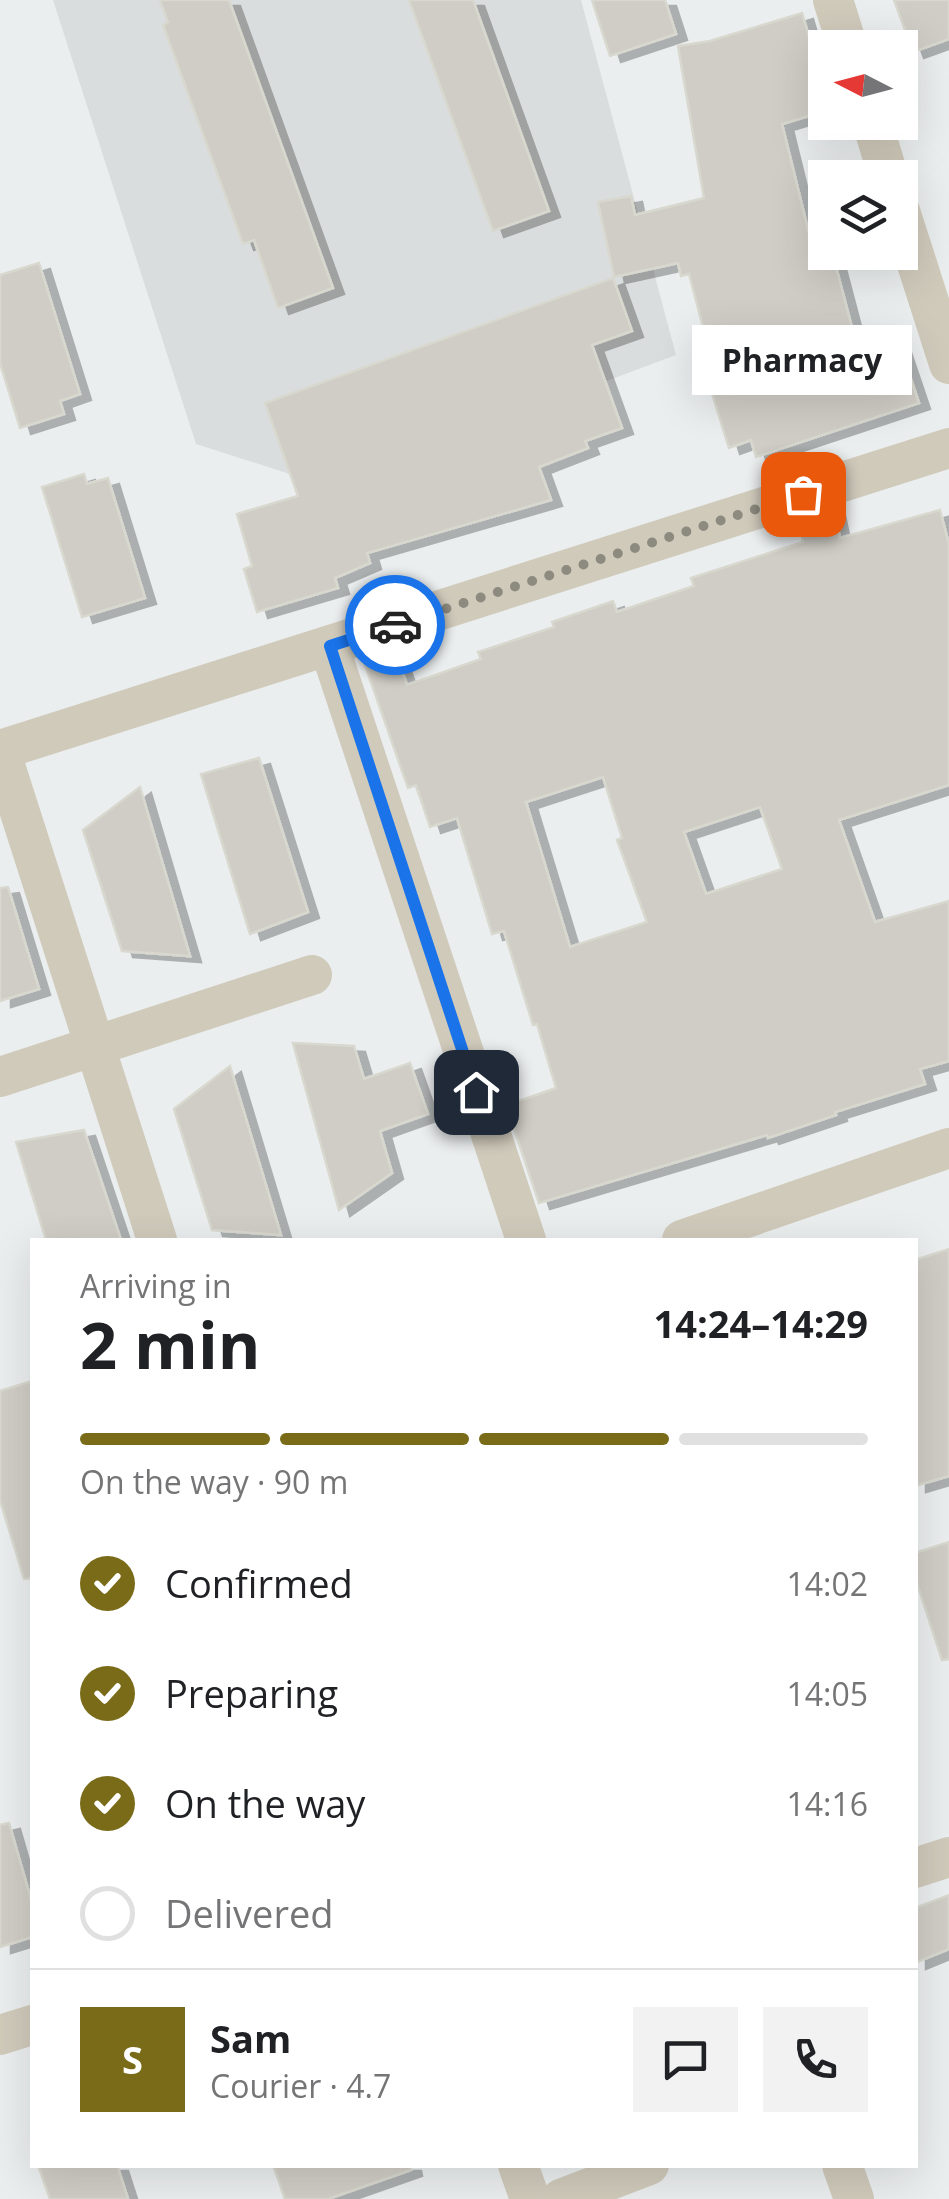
<!DOCTYPE html>
<html lang="en">
<head>
<meta charset="utf-8">
<style>
  body { margin:0; font-family:"Open Sans",sans-serif; background:#f2f2f2; color:#202124; height:100vh; display:flex; flex-direction:column; font-size:38px; white-space:nowrap }
  * { box-sizing:border-box; margin:0 }
  p { font-size:32px; color:#757577 }
  .icon { flex:none; width:55px; height:55px; fill:none; stroke:currentColor; stroke-width:2; stroke-linecap:round; stroke-linejoin:round }
  .map { position:relative; flex:1; overflow:hidden }
  .side { position:absolute; left:30px; top:1238px; width:888px; height:930px; display:flex; flex-direction:column; background:#fff; border-radius:0px; box-shadow:0 10px 40px #0002 }
  .side>* { flex:none }
  .needle { width:65px; rotate:276deg }
  .fabs { position:absolute; left:808px; top:30px; display:grid; gap:20px }
  .fabs a { display:grid; place-items:center; width:110px; height:110px; border-radius:0px; background:#fff; box-shadow:0 10px 40px #0002; font-size:50px }
  .pin { position:absolute; display:grid; place-items:center; width:85px; height:85px; color:#fff; margin:-42px; border-radius:20px; box-shadow:0 5px 15px #0006 }
  .courier { position:absolute; display:grid; place-items:center; width:100px; height:100px; margin:-50px; border:8px solid #1a73e8; border-radius:50%; background:#fff; color:#222; box-shadow:0 2px 12px #0007 }
  .bubble { position:absolute; height:70px; border-radius:0px; background:#fff; box-shadow:0 10px 40px #0002; font-size:32px; font-weight:700; line-height:70px; text-align:center }
  .summary em { font-style:normal; font-weight:700 }
  .summary div { display:flex; flex-direction:column-reverse }
  .summary { display:flex; align-items:center; justify-content:space-between; height:170px; padding:0 50px }
  h1 { font-size:65px; font-weight:700; line-height:75px }
  .bar { display:grid; grid-template-columns:repeat(4,1fr); gap:15px 10px; align-content:center; height:120px; padding:0 50px }
  .bar i { height:12px; border-radius:8px; background:#e0e0e0 }
  .bar .current { background:#7a6b19 }
  .bar p { grid-column:span 4 }
  .line { display:flex; align-items:center; gap:25px; padding:0 50px; border-top:2px solid #e0e0e0 }
  .line div { flex:1 }
  .round { display:grid; place-items:center; flex:none; width:105px; height:105px; border-radius:0px; background:#f2f2f2 }
  ol { padding:0 50px; list-style:none }
  li { display:flex; align-items:center; gap:30px; height:110px }
  li p { margin-inline-start:auto }
  li .icon { padding:10px; border-radius:50%; background:#7a6b19; color:#fff; stroke-width:4 }
  li:last-child { color:#757577 }
  li i { width:55px; height:55px; border:5px solid #e0e0e0; border-radius:50% }
  .map>svg:first-child { display:block }
  .education { fill:#dadddd }
  .building { fill:#cfcdc5; stroke:#d8d8cf; stroke-width:2.5; fill-rule:evenodd; filter:url(#shadow) }
  .lines { fill:none; stroke-linecap:round; stroke-linejoin:round }
  .minor { stroke:#d0cabb; stroke-width:40 }
  .done { stroke:#8d8a7f; stroke-width:10; stroke-dasharray:0 18 }
  .route { stroke:#1a73e8; stroke-width:12 }
</style>
</head>
<body>
<div class="map">
<svg width="949" height="2199" viewBox="0 0 949 2199">
  <defs>
    <filter id="shadow"><feDropShadow dx="11" dy="6" stdDeviation="0" flood-color="#0004"/></filter>
  </defs>
  <rect width="100%" height="100%" fill="#ebeeef"/>
  <path class="education" d="M53,0H581L676,355L327,486L196,444Z"/>
  <g class="building">
    <path d="M160,0H229L333,288L278,308L254,240L243,244L163,25L168,22Z"/>
    <path d="M409,0H473L549,211L493,231Z"/>
    <path d="M592,0H665L676,34L610,56Z"/>
    <path d="M894,0H949V39L913,52Z"/>
    <path d="M802,13L825,91V111L782,124L813,250L825,247V252H832L855,339L893,326L919,403L756,457L751,440L729,448L710,387L718,384L689,274L681,276L678,263L614,277L598,202L631,196L635,215L704,198L678,46L710,41Z"/>
    <path d="M39,263L80,394L60,401L64,414L20,428L0,363V275Z"/>
    <path d="M613,278L632,331L592,345L622,428L585,441L588,448L539,467L551,500L367,553L370,563L335,578L338,588L257,612L244,569L252,566L237,514L298,496L265,403Z"/>
    <path d="M84,474L87,484L108,478L145,598L82,617L42,487Z"/>
    <path d="M834,510L840,538L940,510L949,545V785L839,820L875,922L949,901V1061L920,1069L925,1084L835,1112L836,1115L768,1138L767,1135L539,1203L510,1117L517,1114L513,1103L556,1088L537,1024L533,1025L504,931L492,934L457,818L430,827L416,785L408,788L365,665L396,654L407,685L481,659L478,652L554,627L552,622L613,601L617,612L694,586L691,578L803,542L799,521ZM603,777L622,838L617,840L647,922L570,947L526,802ZM760,807L782,869L706,894L684,832Z"/>
    <path d="M259,758L308,912L250,934L201,774Z"/>
    <path d="M140,787L190,956L122,951L83,830Z"/>
    <path d="M8,887L39,989L0,1001V888Z"/>
    <path d="M293,1043L354,1046L364,1079L410,1063L428,1114L380,1131L392,1173L339,1210Z"/>
    <path d="M230,1066L281,1235L212,1230L174,1109Z"/>
    <path d="M84,1130L121,1240H46L16,1142Z"/>
    <path d="M949,1249V1476L915,1486V1260Z"/>
    <path d="M32,1381V1578L24,1579L0,1500V1391Z"/>
    <path d="M949,1542V1659L942,1660L915,1577V1553Z"/>
    <path d="M9,1823L32,1903V1937L0,1947V1825Z"/>
    <path d="M949,1895V1949L915,1963V1908Z"/>
    <path d="M38,2165H117L128,2199H50Z"/>
    <path d="M273,2165H410L411,2170L328,2199H285Z"/>
  </g>
  <g class="lines">
    <g class="minor">
      <path d="M833,0L848,48"/>
      <path d="M872,122L889,178"/>
      <path d="M900,211L949,364"/>
      <path d="M329,646L526,1240"/>
      <path d="M0,750L949,448"/>
      <path d="M0,750L157,1240"/>
      <path d="M0,1077L312,975"/>
      <path d="M682,1240L949,1148"/>
      <path d="M915,1868L949,1857"/>
      <path d="M0,2035L32,2025"/>
      <path d="M518,2165L530,2199"/>
      <path d="M842,2165L854,2199"/>
      <path d="M561,2199L649,2165"/>
    </g>
  </g>
  <g class="lines">
    <path class="done" d="M395,625L803,494"/>
    <path class="route" d="M395,625L330,646L476,1092"/>
  </g>
</svg>
<div class="fabs">
<a><svg class="needle" viewBox="-14 -14 28 28"><path d="M0-13l5 13h-10z" fill="#e53935"/><path d="M0 13l5-13h-10z" fill="#757577"/></svg></a>
<a><svg class="icon" aria-label="layers" viewBox="0 0 24 24"><path d="M12 4l9 5-9 5-9-5zM3 14l9 5 9-5"/></svg></a>
</div>
<div class="pin" style="left:803px;top:494px;background:#ea580c"><svg class="icon" aria-label="bag" viewBox="0 0 24 24"><path d="M5 8h14l-1 12H6zM9 8a3 3 0 0 1 6 0"/></svg></div>
<div class="pin" style="left:476px;top:1092px;background:#1f2937"><svg class="icon" aria-label="home" viewBox="0 0 24 24"><path d="M3 11l9-7 9 7M6 9v11h12V9"/></svg></div>
<div class="courier" style="left:395px;top:625px"><svg class="icon" aria-label="car" viewBox="0 0 24 24"><path d="M5 17H2v-5l4-1 3-4h7l3 4 3 1v5h-3M9 17h6M6 11h13"/><circle cx="7" cy="17" r="2"/><circle cx="17" cy="17" r="2"/></svg></div>
<div class="bubble" style="left:692px;top:325px;width:220px">Pharmacy</div>
<section class="side">
<div class="summary"><div><h1>2 min</h1><p>Arriving in</p></div><em>14:24–14:29</em></div>
<div class="bar"><i class="current"></i><i class="current"></i><i class="current"></i><i></i><p>On the way · 90 m</p></div>
<ol>
<li><svg class="icon" aria-label="check" viewBox="0 0 24 24"><path d="M5 12l5 5 9-10"/></svg>Confirmed<p>14:02</p></li>
<li><svg class="icon" aria-label="check" viewBox="0 0 24 24"><path d="M5 12l5 5 9-10"/></svg>Preparing<p>14:05</p></li>
<li><svg class="icon" aria-label="check" viewBox="0 0 24 24"><path d="M5 12l5 5 9-10"/></svg>On the way<p>14:16</p></li>
<li><i></i>Delivered</li>
</ol>
<div class="line" style="height:180px"><b class="round" style="background:#7a6b19;color:#fff">S</b><div><b>Sam</b><p>Courier · 4.7</p></div><a class="round"><svg class="icon" aria-label="chat" viewBox="0 0 24 24"><path d="M4 5h16v11H9l-5 4z"/></svg></a><a class="round"><svg class="icon" aria-label="phone" viewBox="0 0 24 24"><path d="M5 4h4l2 5-3 2q2 4 5 5l2-3 5 2v4C11 20 4 13 5 4z"/></svg></a></div>
</section>
</div>
</body>
</html>
